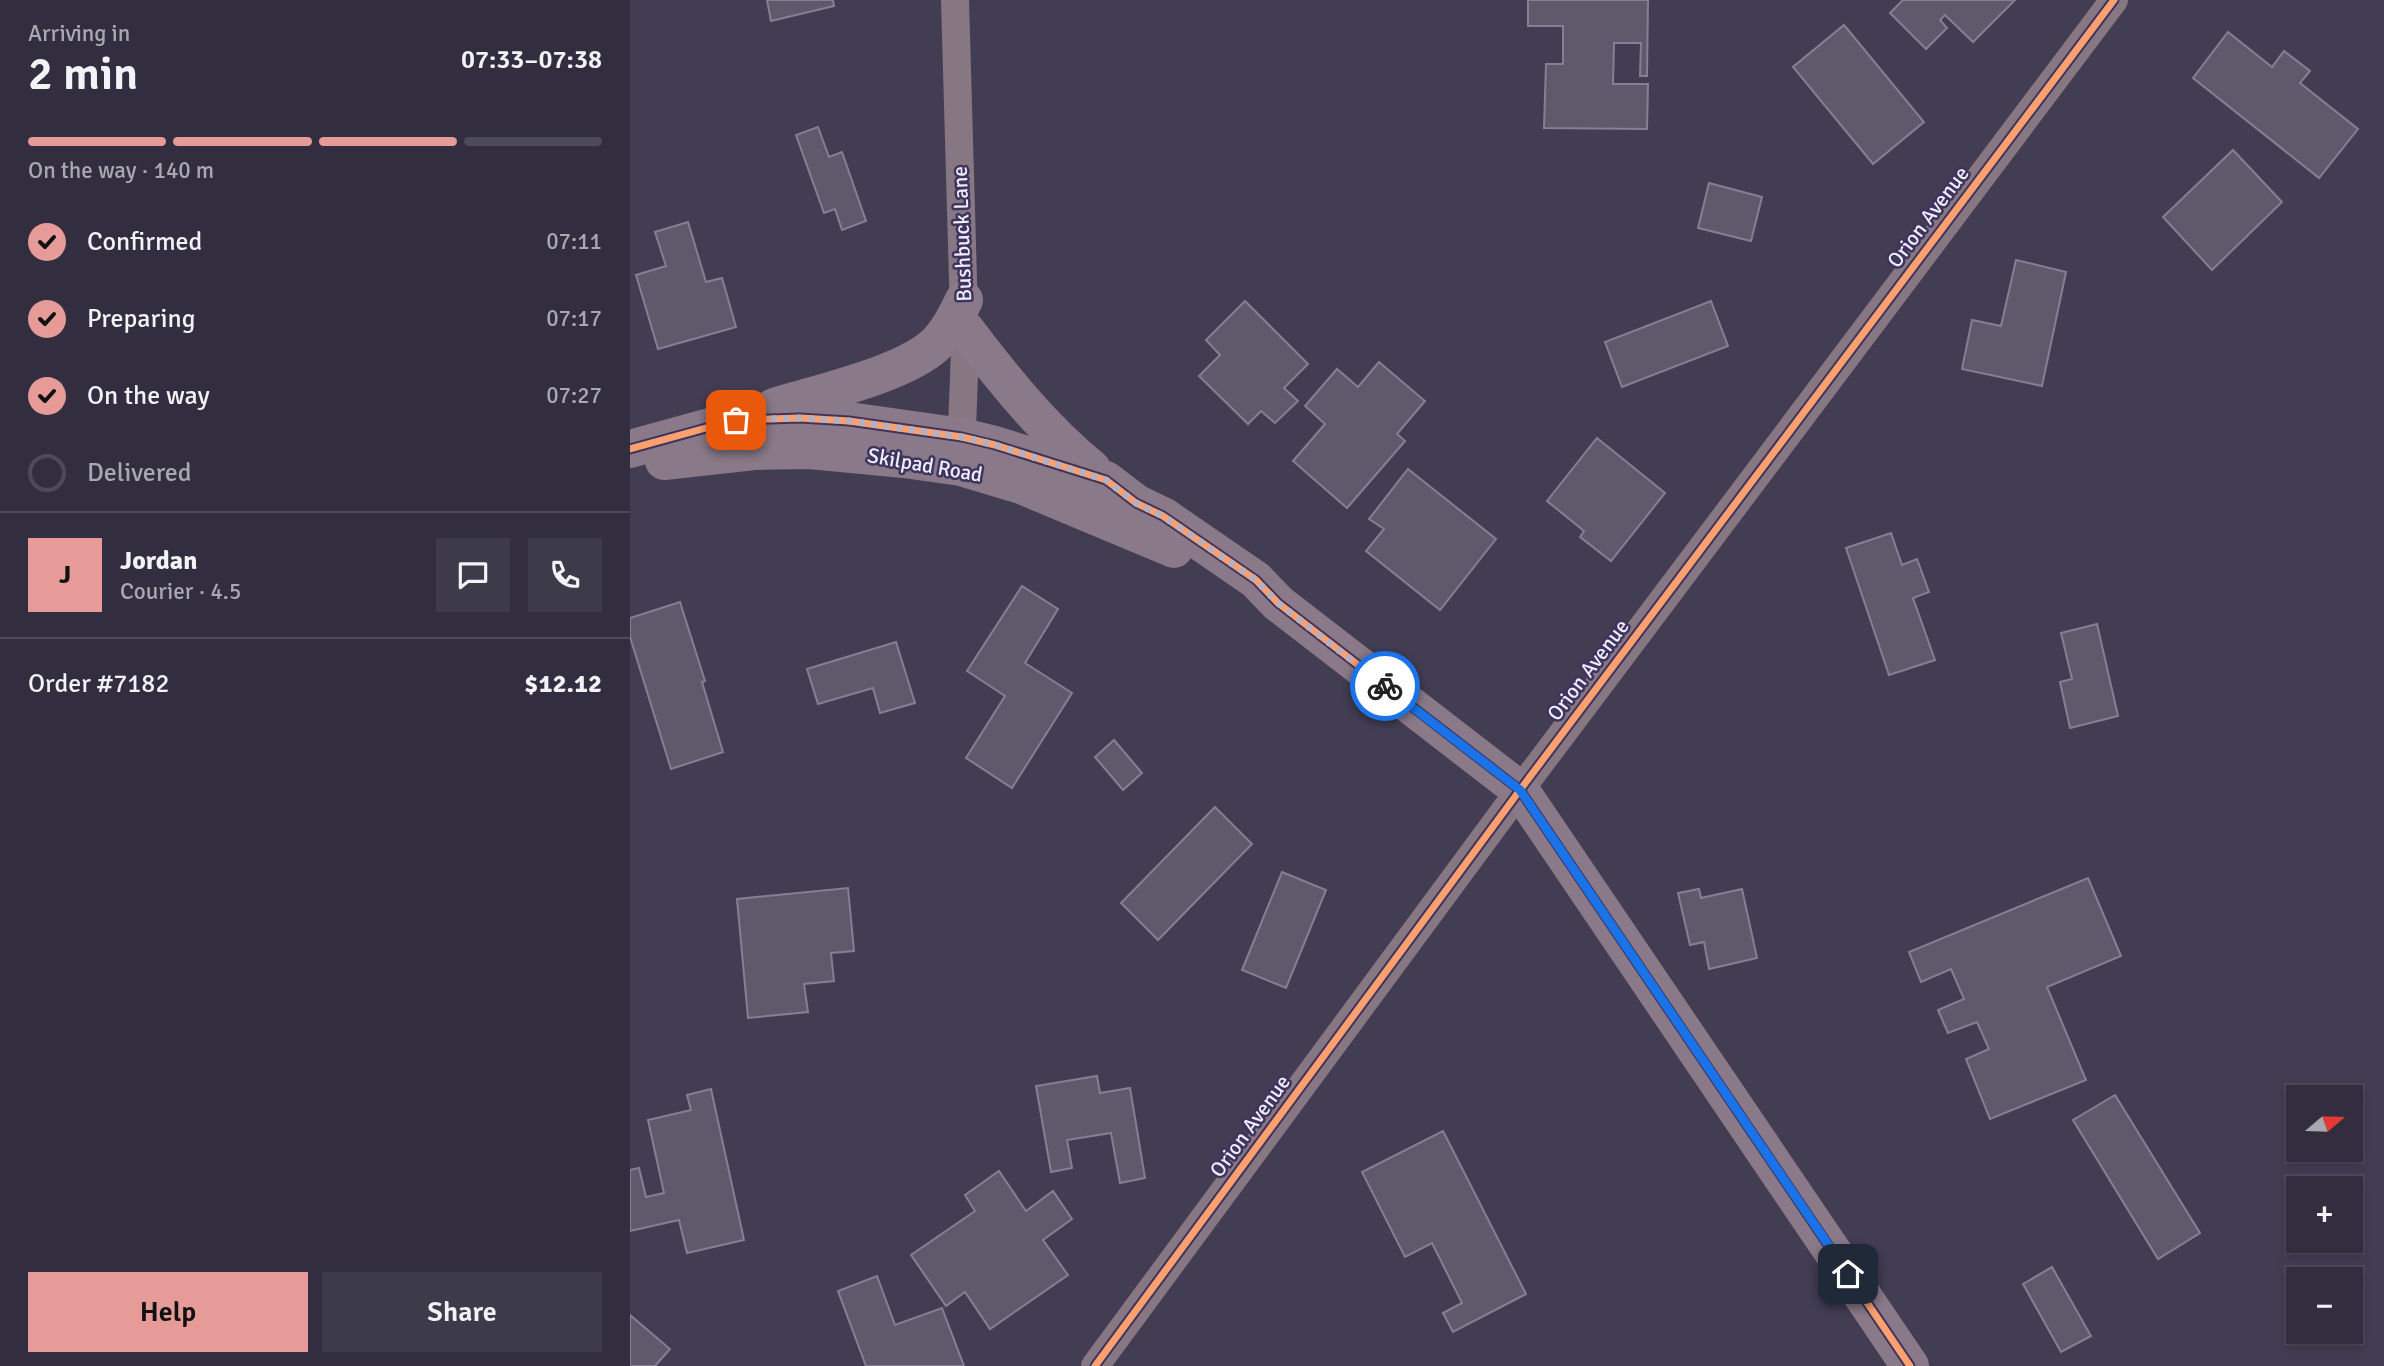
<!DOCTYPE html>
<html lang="en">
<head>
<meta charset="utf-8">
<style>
  body { margin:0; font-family:Signika,sans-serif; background:#3d3a4a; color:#f1f3f6; height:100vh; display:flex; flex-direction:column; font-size:26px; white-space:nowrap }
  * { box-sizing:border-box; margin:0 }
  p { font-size:23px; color:#a8a8b0 }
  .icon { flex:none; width:38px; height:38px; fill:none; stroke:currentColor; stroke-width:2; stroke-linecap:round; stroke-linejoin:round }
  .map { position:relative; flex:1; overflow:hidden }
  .sheet { display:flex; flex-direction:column; background:#322e3f; width:630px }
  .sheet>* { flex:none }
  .needle { width:46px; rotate:71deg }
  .fabs { position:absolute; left:1656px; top:1085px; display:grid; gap:14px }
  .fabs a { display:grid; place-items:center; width:77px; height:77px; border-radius:0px; background:#322e3f; box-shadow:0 4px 10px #0003,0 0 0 2px #4d4a59; font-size:35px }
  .pin { position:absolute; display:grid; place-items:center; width:60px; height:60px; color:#fff; margin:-30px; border-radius:14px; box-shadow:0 4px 10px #0006 }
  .courier { position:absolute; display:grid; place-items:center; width:70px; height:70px; margin:-35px; border:5px solid #1a73e8; border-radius:50%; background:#fff; color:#222; box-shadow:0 2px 9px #0007 }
  .headline em { font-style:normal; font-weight:600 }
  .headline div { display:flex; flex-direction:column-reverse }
  .headline { display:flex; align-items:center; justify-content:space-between; height:119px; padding:0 28px }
  h1 { font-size:46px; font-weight:600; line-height:52px }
  .bar { display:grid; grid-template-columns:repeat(4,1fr); gap:10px 7px; align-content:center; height:84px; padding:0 28px }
  .bar i { height:9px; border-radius:5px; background:#4d4a59 }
  .bar .active { background:#e69b98 }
  .bar p { grid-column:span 4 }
  .line { display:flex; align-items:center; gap:18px; padding:0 28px; border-top:2px solid #4d4a59 }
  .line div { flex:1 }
  .round { display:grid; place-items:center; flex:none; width:74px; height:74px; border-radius:0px; background:#3d3a4a }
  ol { padding:0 28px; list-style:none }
  li { display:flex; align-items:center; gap:21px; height:77px }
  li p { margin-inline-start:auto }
  li .icon { padding:7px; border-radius:50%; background:#e69b98; color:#111; stroke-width:4 }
  li:last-child { color:#a8a8b0 }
  li i { width:38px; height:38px; border:4px solid #4d4a59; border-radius:50% }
  .action { display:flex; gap:14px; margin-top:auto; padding:14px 28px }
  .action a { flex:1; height:80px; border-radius:0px; background:#e69b98; color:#111; font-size:28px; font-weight:600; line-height:80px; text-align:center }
  .action a+a { background:#3d3a4a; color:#f1f3f6 }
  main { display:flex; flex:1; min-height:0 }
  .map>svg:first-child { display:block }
  .building { fill:#5e5a6c; stroke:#848094; stroke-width:2 }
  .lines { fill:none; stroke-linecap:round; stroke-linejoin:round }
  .street { stroke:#867783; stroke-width:28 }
  .secondary { stroke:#8a7988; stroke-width:38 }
  .cycleway-casing { stroke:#3e345d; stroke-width:11 }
  .cycleway { stroke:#fca06f; stroke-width:7 }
  .done { stroke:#b3b0c2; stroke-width:7; stroke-dasharray:0 12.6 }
  .route { stroke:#1a73e8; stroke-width:9 }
  .labels { text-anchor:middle; stroke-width:5; stroke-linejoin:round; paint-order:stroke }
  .street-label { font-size:21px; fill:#f0eefe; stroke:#3e345d }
</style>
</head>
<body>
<main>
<section class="sheet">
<div class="headline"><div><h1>2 min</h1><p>Arriving in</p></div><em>07:33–07:38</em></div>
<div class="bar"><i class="active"></i><i class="active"></i><i class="active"></i><i></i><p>On the way · 140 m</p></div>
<ol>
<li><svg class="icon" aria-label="check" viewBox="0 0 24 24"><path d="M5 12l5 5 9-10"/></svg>Confirmed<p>07:11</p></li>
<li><svg class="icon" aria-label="check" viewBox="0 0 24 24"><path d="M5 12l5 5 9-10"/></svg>Preparing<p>07:17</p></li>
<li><svg class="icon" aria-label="check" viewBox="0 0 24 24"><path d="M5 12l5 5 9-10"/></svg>On the way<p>07:27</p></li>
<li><i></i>Delivered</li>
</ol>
<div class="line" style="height:126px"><b class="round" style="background:#e69b98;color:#111">J</b><div><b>Jordan</b><p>Courier · 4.5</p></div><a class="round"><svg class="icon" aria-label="chat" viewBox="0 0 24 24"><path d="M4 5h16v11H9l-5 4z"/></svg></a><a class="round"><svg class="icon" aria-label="phone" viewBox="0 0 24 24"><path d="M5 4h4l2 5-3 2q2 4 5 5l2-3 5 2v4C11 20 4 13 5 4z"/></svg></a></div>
<div class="line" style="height:91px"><div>Order #7182</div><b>$12.12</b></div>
<div class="action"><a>Help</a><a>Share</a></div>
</section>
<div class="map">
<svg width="1754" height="1366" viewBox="0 0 1754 1366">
  <rect width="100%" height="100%" fill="#433d54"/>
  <g class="building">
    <path d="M137,0H203L204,6L141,21Z"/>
    <path d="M898,0H1018L1017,76H1010L1011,43H984L983,84H1018L1017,129L914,128L916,64H933V26H898Z"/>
    <path d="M1273,0H1385L1343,42L1315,15L1310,20L1317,28L1296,49L1260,13Z"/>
    <path d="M1214,25L1294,122L1243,164L1163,67Z"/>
    <path d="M1598,32L1642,67L1654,51L1680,71L1670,83L1728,129L1689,178L1563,78Z"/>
    <path d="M188,127L199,157L212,152L236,221L212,230L205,209L194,213L166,135Z"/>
    <path d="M1603,150L1652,202L1582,270L1533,217Z"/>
    <path d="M1079,183L1132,197L1121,241L1068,228Z"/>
    <path d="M58,222L76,282L92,278L106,327L28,349L6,275L36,266L25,232Z"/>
    <path d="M1386,260L1436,272L1412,386L1332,369L1342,320L1371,326Z"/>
    <path d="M615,301L678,364L654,388L668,401L645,423L631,411L618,424L569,376L590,355L576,340Z"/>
    <path d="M1081,301L1098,346L992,387L975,342Z"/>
    <path d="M749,362L795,401L767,434L775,441L717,508L663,461L695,424L675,406L707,369L728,387Z"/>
    <path d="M967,438L1035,493L981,561L950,537L954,531L917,501Z"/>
    <path d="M778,469L866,539L810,610L736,551L754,529L739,519Z"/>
    <path d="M1261,533L1272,565L1287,559L1299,592L1283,598L1305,660L1259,675L1216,548Z"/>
    <path d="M392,586L428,609L395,663L442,693L382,788L336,758L375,696L337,671Z"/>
    <path d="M50,602L75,681L72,682L93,752L41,769L0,637V618Z"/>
    <path d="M1467,624L1488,716L1440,728L1430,682L1442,679L1431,633Z"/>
    <path d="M266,642L285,703L250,713L243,688L188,704L177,669Z"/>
    <path d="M484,740L512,773L493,790L465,757Z"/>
    <path d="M585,807L622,844L528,940L491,903Z"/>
    <path d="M652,872L696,890L656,988L612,970Z"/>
    <path d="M1458,878L1491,956L1417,987L1456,1080L1360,1119L1336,1059L1359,1049L1347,1022L1318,1033L1308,1010L1334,999L1321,969L1291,982L1279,952Z"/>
    <path d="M218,888L224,951L201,953L204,981L174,984L178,1012L118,1018L107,899Z"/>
    <path d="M1069,889L1071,898L1112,889L1127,958L1079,969L1074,942L1060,945L1048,893Z"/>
    <path d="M467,1076L470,1093L500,1088L515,1178L490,1183L481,1133L437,1140L442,1168L421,1172L406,1086Z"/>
    <path d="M81,1089L114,1240L57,1253L49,1220L0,1231V1170L9,1168L16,1197L34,1193L18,1120L61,1110L57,1095Z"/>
    <path d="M1485,1095L1570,1233L1528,1259L1443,1120Z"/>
    <path d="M813,1131L896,1294L823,1332L813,1313L832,1303L802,1243L775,1257L732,1172Z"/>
    <path d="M369,1171L396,1211L423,1191L442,1219L413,1240L438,1275L360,1329L335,1292L316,1306L281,1255L345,1211L335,1195Z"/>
    <path d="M1422,1267L1461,1336L1431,1352L1393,1284Z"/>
    <path d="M247,1276L265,1325L312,1308L334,1366H236L208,1291Z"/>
    <path d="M0,1315L40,1349L25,1366H0Z"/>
  </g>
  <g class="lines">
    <g class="street">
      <path d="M325,0L335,350L331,455"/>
      <path d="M465,1366L890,790L1484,0"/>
    </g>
    <g class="secondary">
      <path d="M335,329C373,379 413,429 462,469"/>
      <path d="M144,407C188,393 272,375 305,345C318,333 326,316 334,300"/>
      <path d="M0,449L105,420L170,418L219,421L332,437L365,445L476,480L506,503L533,516L626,580L648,603L890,790L1280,1366"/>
      <path d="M34,461L124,451L180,450L274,459L331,467L391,485L544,549"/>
    </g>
    <g class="cycleway-casing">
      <g id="cycleway">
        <path d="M0,449L105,420L170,418L219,421L332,437L365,445L476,480L506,503L533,516L626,580L648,603L890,790L1280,1366"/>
        <path d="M465,1366L890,790L1484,0"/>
      </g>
    </g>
    <use href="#cycleway" class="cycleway"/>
  </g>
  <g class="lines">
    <path class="done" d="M106,420L170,418L219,421L332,437L365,445L476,480L506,503L533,516L626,580L648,603L755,686"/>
    <path class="route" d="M755,686L890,790L1218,1274"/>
  </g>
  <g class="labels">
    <g class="street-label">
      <text transform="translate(1298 217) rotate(-53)" y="7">Orion Avenue</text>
      <text transform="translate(332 234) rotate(-92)" y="7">Bushbuck Lane</text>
      <text transform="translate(295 465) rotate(10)" y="7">Skilpad Road</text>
      <text transform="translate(958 670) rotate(-53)" y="7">Orion Avenue</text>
      <text transform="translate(620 1126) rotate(-54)" y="7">Orion Avenue</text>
    </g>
  </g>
</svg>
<div class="fabs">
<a><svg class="needle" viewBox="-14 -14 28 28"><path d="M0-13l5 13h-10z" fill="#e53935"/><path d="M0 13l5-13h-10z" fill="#a8a8b0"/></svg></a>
<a>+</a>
<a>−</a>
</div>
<div class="pin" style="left:106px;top:420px;background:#ea580c"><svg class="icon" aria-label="bag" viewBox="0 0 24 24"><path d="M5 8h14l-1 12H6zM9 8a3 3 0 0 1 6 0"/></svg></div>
<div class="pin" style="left:1218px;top:1274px;background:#1f2937"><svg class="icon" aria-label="home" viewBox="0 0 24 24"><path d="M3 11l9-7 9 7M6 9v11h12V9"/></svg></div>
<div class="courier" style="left:755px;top:686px"><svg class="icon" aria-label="bike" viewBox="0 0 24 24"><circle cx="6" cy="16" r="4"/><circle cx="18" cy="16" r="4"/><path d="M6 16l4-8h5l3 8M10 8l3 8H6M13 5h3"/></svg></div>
</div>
</main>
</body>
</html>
